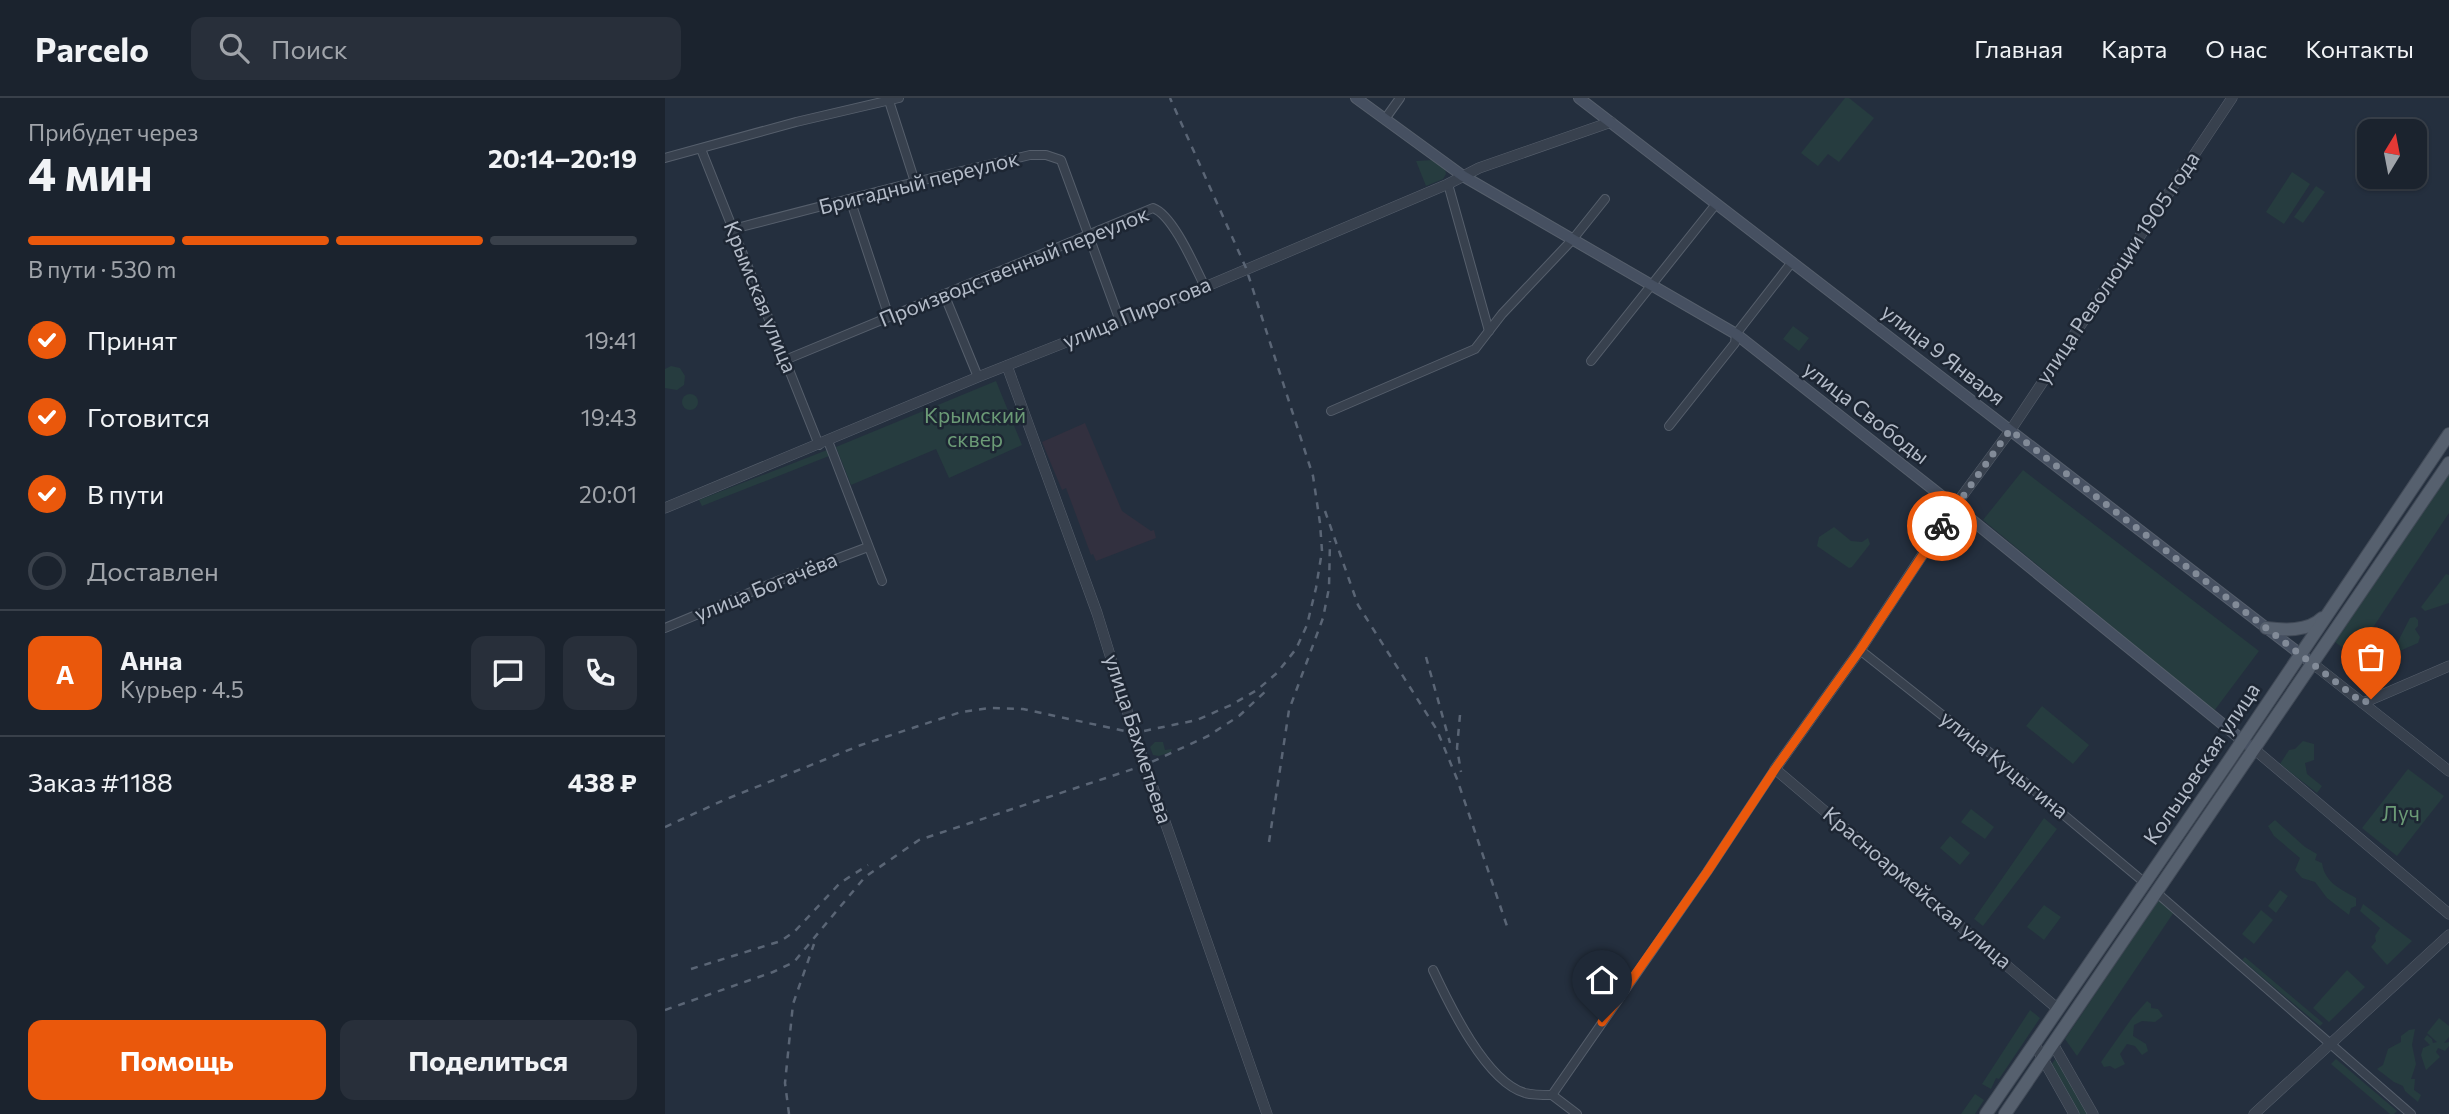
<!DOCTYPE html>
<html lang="ru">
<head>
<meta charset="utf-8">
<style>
  body { margin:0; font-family:Commissioner,sans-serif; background:#282f3a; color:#f1f3f6; height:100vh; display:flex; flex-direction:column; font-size:26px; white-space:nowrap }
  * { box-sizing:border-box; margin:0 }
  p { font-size:23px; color:#a0a4aa }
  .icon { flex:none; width:38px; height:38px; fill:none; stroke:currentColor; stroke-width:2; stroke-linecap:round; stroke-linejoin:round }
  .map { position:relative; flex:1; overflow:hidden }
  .sheet { display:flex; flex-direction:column; background:#1b232e; width:665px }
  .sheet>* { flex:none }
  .needle { width:46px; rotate:10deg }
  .fabs { position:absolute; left:1692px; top:21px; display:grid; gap:14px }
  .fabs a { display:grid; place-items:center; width:70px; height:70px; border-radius:14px; background:#1b232e; box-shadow:0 2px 5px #0004,0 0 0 2px #39404a; font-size:35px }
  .pin { position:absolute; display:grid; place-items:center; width:60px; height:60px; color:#fff; margin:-72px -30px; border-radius:50% 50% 50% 0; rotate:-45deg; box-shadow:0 0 7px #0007 }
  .pin .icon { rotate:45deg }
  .courier { position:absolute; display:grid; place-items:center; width:70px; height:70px; margin:-35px; border:5px solid #ea580c; border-radius:50%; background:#fff; color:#222; box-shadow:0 2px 9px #0007 }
  .overview em { font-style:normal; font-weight:700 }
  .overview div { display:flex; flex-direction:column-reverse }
  .overview { display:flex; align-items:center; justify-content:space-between; height:119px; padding:0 28px }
  h1 { font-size:46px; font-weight:700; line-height:52px }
  .bar { display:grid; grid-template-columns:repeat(4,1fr); gap:10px 7px; align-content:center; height:84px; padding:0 28px }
  .bar i { height:9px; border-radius:5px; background:#39404a }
  .bar .current { background:#ea580c }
  .bar p { grid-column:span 4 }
  .line { display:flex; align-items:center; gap:18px; padding:0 28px; border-top:2px solid #39404a }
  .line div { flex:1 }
  .round { display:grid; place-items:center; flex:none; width:74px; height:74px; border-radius:14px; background:#282f3a }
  ol { padding:0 28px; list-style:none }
  li { display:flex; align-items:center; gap:21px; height:77px }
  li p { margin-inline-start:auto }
  li .icon { padding:7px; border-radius:50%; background:#ea580c; color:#fff; stroke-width:4 }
  li:last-child { color:#a0a4aa }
  li i { width:38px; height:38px; border:4px solid #39404a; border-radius:50% }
  .primary-button { display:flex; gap:14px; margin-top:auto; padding:14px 28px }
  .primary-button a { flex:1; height:80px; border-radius:14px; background:#ea580c; color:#fff; font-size:28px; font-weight:700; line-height:80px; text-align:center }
  .primary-button a+a { background:#282f3a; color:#f1f3f6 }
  header { display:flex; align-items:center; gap:42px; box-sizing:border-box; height:98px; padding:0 35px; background:#1b232e; border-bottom:2px solid #39404a }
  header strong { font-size:33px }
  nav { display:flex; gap:38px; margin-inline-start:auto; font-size:24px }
  .search { width:490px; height:63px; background:#282f3a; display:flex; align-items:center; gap:18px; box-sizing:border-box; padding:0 24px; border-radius:14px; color:#a0a4aa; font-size:26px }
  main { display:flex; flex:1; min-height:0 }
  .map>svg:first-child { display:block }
  .medical { fill:#32303f }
  .green { fill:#263c3f }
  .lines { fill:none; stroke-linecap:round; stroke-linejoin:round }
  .minor-casing { stroke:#565f6c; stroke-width:10 }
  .tertiary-casing { stroke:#565f6c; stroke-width:11 }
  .secondary-casing { stroke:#565f6c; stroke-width:12 }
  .primary-casing { stroke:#414a57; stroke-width:14 }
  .minor { stroke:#38414e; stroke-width:8 }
  .tertiary { stroke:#38414e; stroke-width:10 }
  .secondary { stroke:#465061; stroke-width:10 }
  .primary { stroke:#56606e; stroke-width:12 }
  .rail { stroke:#5a6575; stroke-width:2.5; stroke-dasharray:7 7; stroke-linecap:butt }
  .done { stroke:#828b98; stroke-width:7; stroke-dasharray:0 12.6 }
  .route { stroke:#ea580c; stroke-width:9 }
  .labels { text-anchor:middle; stroke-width:5; stroke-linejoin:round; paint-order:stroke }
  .street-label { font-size:21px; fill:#b4bcc9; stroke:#1d2633 }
  .park-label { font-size:21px; fill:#6b9a76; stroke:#1d2633 }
</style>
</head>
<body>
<header>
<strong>Parcelo</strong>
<div class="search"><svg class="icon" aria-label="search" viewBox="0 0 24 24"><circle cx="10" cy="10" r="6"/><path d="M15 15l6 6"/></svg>Поиск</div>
<nav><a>Главная</a><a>Карта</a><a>О нас</a><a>Контакты</a></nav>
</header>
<main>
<section class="sheet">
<div class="overview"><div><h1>4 мин</h1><p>Прибудет через</p></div><em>20:14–20:19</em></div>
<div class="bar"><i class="current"></i><i class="current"></i><i class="current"></i><i></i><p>В пути · 530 m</p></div>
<ol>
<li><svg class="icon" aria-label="check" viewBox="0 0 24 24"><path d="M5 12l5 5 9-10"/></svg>Принят<p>19:41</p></li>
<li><svg class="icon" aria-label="check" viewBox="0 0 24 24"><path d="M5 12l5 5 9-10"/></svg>Готовится<p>19:43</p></li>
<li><svg class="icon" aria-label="check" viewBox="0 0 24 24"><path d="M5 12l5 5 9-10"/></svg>В пути<p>20:01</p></li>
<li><i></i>Доставлен</li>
</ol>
<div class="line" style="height:126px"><b class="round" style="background:#ea580c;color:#fff">А</b><div><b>Анна</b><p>Курьер · 4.5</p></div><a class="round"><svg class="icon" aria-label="chat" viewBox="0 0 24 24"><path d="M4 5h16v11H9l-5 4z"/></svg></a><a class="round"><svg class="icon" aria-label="phone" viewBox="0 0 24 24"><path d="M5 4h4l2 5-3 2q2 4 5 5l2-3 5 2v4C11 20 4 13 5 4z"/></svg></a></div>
<div class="line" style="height:91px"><div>Заказ #1188</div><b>438 ₽</b></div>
<div class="primary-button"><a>Помощь</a><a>Поделиться</a></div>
</section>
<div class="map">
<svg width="1784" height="1016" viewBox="0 0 1784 1016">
  <rect width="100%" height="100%" fill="#242f3e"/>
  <path class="medical" d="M420,325L457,413L486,433L489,432L491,440L431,463L428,456L426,457L401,390L397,392L377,344Z"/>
  <g class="green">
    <path d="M1180,0H1184L1209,20L1174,64L1163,56L1153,68L1136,55Z"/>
    <path d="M768,62L780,71L781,76L778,81L761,88L751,63Z"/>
    <path d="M1627,74L1645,86L1619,126L1601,114Z"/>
    <path d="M1651,88L1660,94L1638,125L1629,119Z"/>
    <path d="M1128,228L1144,240L1134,253L1118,241Z"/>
    <path d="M6,268L15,270L20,278L19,287L12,292L0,290V271Z"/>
    <path d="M331,283L357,347L284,380L271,351L186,387L171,349Z"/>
    <circle cx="25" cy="304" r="8"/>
    <path d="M162,352L164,358L37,408L34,402Z"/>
    <path d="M1358,372L1594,553L1549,613L1318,422Z"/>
    <path d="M1784,375V415L1689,558L1670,544Z"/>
    <path d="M1169,429L1186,443L1197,444L1203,440L1205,446L1187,469L1184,470L1152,448L1154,439Z"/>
    <path d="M1781,476L1784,477V505L1760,513L1756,509Z"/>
    <path d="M1750,519L1753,522V528L1750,531L1755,539L1753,545L1730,555L1728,553L1745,520Z"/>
    <path d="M1377,608L1424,647L1408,666L1361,628Z"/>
    <path d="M1638,643L1649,646V662L1640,665L1642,676L1657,688L1652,695L1615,666L1624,652L1630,651Z"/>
    <path d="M490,644H498L500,652L507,651L506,654L494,658L488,657L485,649Z"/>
    <path d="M1743,671L1779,698L1732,758L1697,730Z"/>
    <path d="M1306,711L1329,729L1320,741L1296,724Z"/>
    <path d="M1379,720L1392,731L1318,828L1309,821Z"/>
    <path d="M1610,722L1640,749L1652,756L1650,762L1657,765C1660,785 1676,791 1691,800V808L1686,810L1684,817L1662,800L1650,784L1637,780L1630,772L1635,760L1609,738L1603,728Z"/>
    <path d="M1285,738L1305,755L1295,767L1275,750Z"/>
    <path d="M1615,792L1623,798L1611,815L1603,808Z"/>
    <path d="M1494,801L1509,814L1412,958L1400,941Z"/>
    <path d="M1698,806L1747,843L1722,867L1706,849L1711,843L1710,838L1715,830L1695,813Z"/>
    <path d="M1379,807L1396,819L1379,842L1362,829Z"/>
    <path d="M1596,812L1608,822L1589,846L1577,836Z"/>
    <path d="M1580,859L1658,925L1655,928L1577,862Z"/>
    <path d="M1682,872L1700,889L1664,924L1648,910Z"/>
    <path d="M1482,903L1486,906V910L1493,911L1498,918L1490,924L1477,923L1469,927L1468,938L1481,946L1483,953L1477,957L1470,948L1462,946L1455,956L1460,966L1450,971L1445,968L1439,969L1436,964L1467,920Z"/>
    <path d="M1365,912L1375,920L1334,981L1331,980L1326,991L1317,986Z"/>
    <path d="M1774,920L1784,928V939L1779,945L1784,944V948L1780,953L1773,950L1771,954L1775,959L1761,972L1756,957L1758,950L1765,947L1759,941L1762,937L1767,941L1768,945L1772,944L1762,935Z"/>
    <path d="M1750,931L1747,947L1751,966L1746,981H1750L1749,992L1756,997L1753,1004L1740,993L1738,988L1729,984L1712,971L1718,967L1723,951L1736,944V938L1744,932Z"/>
    <path d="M1391,960L1424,1016H1413L1386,967Z"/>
    <path d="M1671,961L1732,1013L1729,1016H1725L1666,966Z"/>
    <path d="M1310,996L1319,1002L1310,1016H1296Z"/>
  </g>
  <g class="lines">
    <g class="minor-casing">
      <g id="minor">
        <path d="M224,3L250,84"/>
        <path d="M720,21L735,0"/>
        <path d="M36,51L154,347"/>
        <path d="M0,60L131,24L234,0"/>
        <path d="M783,86L824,233"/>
        <path d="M185,101L224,219"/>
        <path d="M68,131L250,84L365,57H381L396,62L455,223"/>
        <path d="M279,196L313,279"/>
        <path d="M120,262L488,110C508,117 530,169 540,189"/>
        <path d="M926,263L1051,106"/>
        <path d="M666,313L810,251L837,216L908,141L940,101"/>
        <path d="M1004,328L1070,245L1071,236L1127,164"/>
        <path d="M163,343L217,483"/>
        <path d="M0,530L110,484L203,449"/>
        <path d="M1195,552L1325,655L1480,785"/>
        <path d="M1492,795L1746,1016"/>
        <path d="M768,872C784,906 821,984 860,995C868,997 878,997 887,997"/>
        <path d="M887,997L1042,774L1110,671"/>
        <path d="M887,997L912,1016"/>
      </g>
    </g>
    <g class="tertiary-casing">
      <g id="tertiary">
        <path d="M342,268L432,515L469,635L602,1016"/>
        <path d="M0,410L313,279L540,189L783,86L814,70L946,24"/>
        <path d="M1647,565L1784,673"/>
        <path d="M1698,605L1784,568"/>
        <path d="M1589,651L1784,816"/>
        <path d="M1393,911L1110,671L1195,552L1289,409L1345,333L1567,0"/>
        <path d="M1369,945L1409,1016"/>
        <path d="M1388,946L1428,1016"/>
        <path d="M1589,1016L1784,837"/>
      </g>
    </g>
    <g class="secondary-casing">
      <g id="secondary">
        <path d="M691,0L798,78L1071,236L1302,418L1582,646"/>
        <path d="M914,0L1647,565"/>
      </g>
    </g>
    <g class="primary-casing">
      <g id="primary">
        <path d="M1601,530C1618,532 1643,534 1657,520"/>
        <path d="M1321,1016L1565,661L1784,336"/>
        <path d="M1340,1016L1784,365"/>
      </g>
    </g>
    <use href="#minor" class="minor"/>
    <use href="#tertiary" class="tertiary"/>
    <use href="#secondary" class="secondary"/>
    <use href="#primary" class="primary"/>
    <g class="rail">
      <path d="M660,413L693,507L772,632L792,681L844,834"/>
      <path d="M761,559L785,645"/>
      <path d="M795,617L792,650L796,674"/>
      <path d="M0,729L59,702L196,647L296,614L325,610L358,611L469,635L532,622L566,607L592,592L612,575L631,551L642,527L651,490L657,453L655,425L648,378L581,170L505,0"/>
      <path d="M604,744L624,612L658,520L664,490L665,443"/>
      <path d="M26,871L116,843L130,833L175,785L203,767"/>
      <path d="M0,912L108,874L129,864L200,779L254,742L480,667L543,638L574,618L602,592"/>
      <path d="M124,1016L120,985L128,906L149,846"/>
    </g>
  </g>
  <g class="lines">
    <path class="done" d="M1277,428L1345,332L1698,605L1706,601"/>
    <path class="route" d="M937,924L1042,774L1110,671L1195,552L1277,428"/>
  </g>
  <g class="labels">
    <g class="street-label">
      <text transform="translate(254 85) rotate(-14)" y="7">Бригадный переулок</text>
      <text transform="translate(349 169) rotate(-22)" y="7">Производственный переулок</text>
      <text transform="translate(1453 170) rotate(-56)" y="7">улица Революции 1905 года</text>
      <text transform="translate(95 199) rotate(68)" y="7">Крымская улица</text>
      <text transform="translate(472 215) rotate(-22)" y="7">улица Пирогова</text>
      <text transform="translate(1278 257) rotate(38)" y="7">улица 9 Января</text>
      <text transform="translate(1201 315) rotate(38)" y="7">улица Свободы</text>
      <text transform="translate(101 489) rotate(-22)" y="7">улица Богачёва</text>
      <text transform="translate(473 641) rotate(72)" y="7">улица Бахметьева</text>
      <text transform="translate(1537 666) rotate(-56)" y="7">Кольцовская улица</text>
      <text transform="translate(1339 667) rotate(39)" y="7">улица Куцыгина</text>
      <text transform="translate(1252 790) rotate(40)" y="7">Красноармейская улица</text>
    </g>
    <g class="park-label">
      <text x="310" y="325">Крымский<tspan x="310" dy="24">сквер</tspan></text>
      <text x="1736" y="723">Луч</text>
    </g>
  </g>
</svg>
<div class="fabs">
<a><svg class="needle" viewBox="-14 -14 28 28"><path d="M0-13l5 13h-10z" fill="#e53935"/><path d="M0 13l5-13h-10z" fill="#a0a4aa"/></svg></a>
</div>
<div class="pin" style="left:1706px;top:601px;background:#ea580c"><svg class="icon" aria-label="bag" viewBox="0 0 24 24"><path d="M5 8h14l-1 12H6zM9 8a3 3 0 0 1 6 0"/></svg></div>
<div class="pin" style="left:937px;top:924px;background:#1f2937"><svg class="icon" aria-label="home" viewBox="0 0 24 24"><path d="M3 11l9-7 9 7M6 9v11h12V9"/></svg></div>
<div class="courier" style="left:1277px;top:428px"><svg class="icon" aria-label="bike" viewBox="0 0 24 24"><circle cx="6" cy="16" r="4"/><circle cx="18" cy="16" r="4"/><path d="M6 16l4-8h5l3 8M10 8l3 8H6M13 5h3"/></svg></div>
</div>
</main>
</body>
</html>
